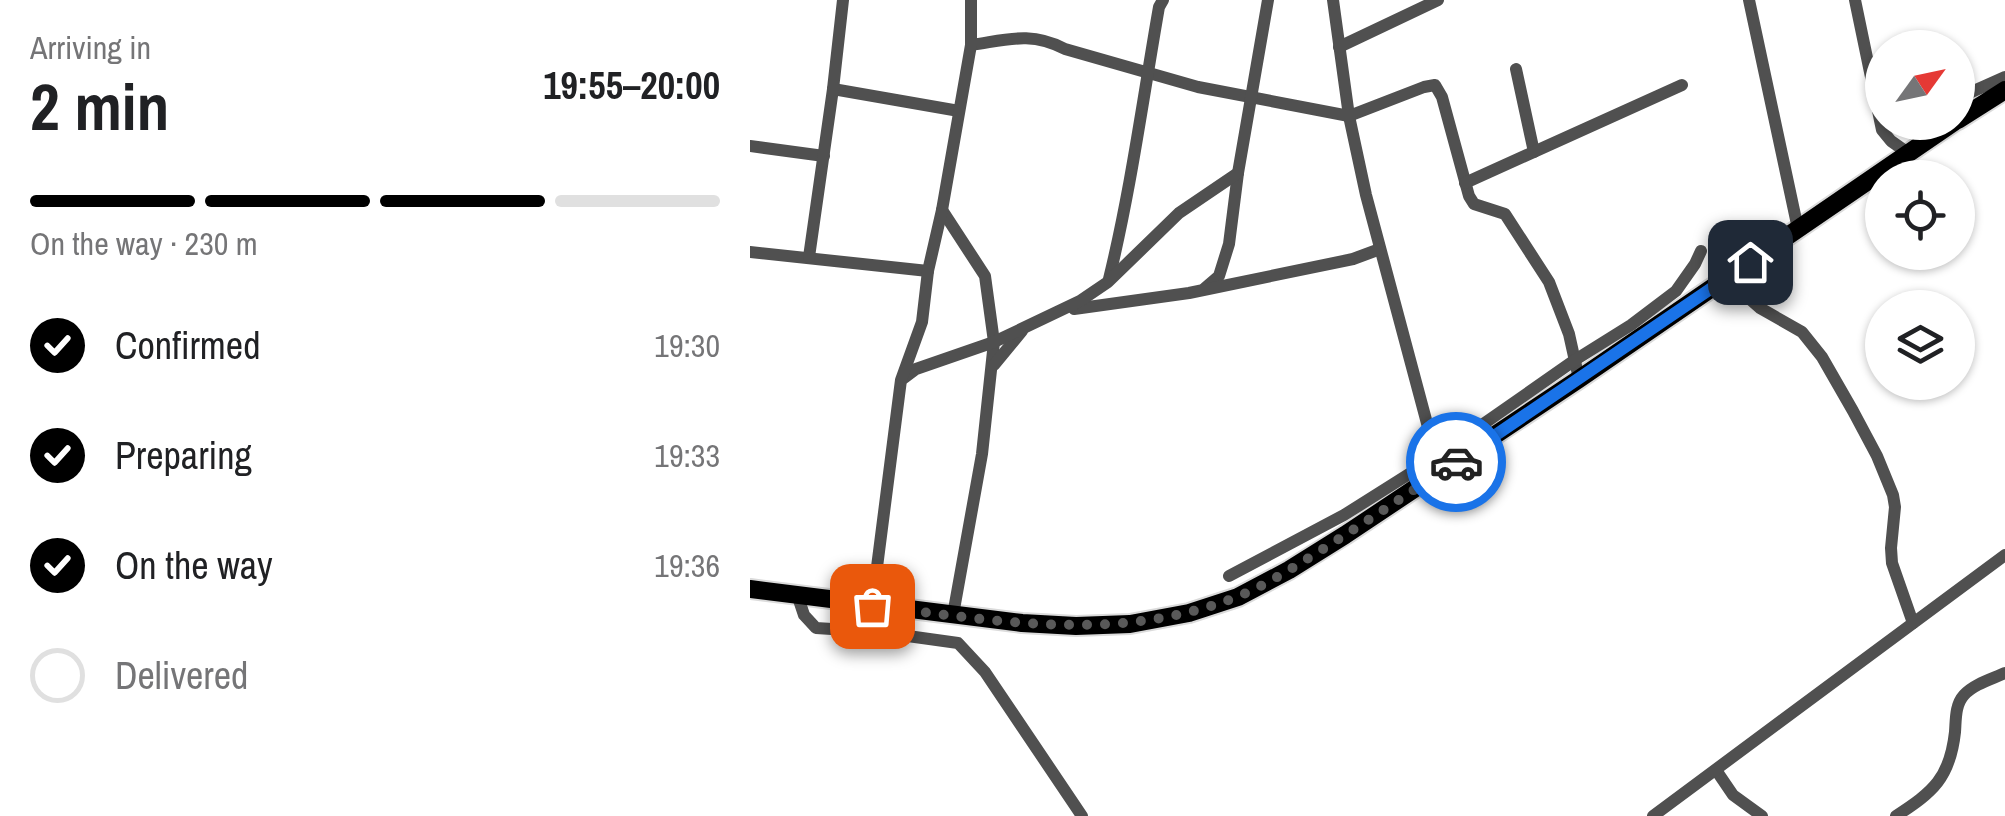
<!DOCTYPE html>
<html lang="en">
<head>
<meta charset="utf-8">
<style>
  body { margin:0; font-family:"Archivo Narrow",sans-serif; background:#f2f2f2; color:#202124; height:100vh; display:flex; flex-direction:column; font-size:38px; white-space:nowrap }
  * { box-sizing:border-box; margin:0 }
  p { font-size:32px; color:#757577 }
  .icon { flex:none; width:55px; height:55px; fill:none; stroke:currentColor; stroke-width:2; stroke-linecap:round; stroke-linejoin:round }
  .map { position:relative; flex:1; overflow:hidden }
  .sheet { display:flex; flex-direction:column; background:#fff; width:750px }
  .sheet>* { flex:none }
  .needle { width:65px; rotate:57deg }
  .fabs { position:absolute; left:1115px; top:30px; display:grid; gap:20px }
  .fabs a { display:grid; place-items:center; width:110px; height:110px; border-radius:50%; background:#fff; box-shadow:0 2px 8px #0004; font-size:50px }
  .pin { position:absolute; display:grid; place-items:center; width:85px; height:85px; color:#fff; margin:-42px; border-radius:20px; box-shadow:0 5px 15px #0006 }
  .courier { position:absolute; display:grid; place-items:center; width:100px; height:100px; margin:-50px; border:8px solid #1a73e8; border-radius:50%; background:#fff; color:#222; box-shadow:0 2px 12px #0007 }
  .headline em { font-style:normal; font-weight:700 }
  .headline div { display:flex; flex-direction:column-reverse }
  .headline { display:flex; align-items:center; justify-content:space-between; height:170px; padding:0 30px }
  h1 { font-size:65px; font-weight:700; line-height:75px }
  .bar { display:grid; grid-template-columns:repeat(4,1fr); gap:15px 10px; align-content:center; height:120px; padding:0 30px }
  .bar i { height:12px; border-radius:8px; background:#e0e0e0 }
  .bar .current { background:#000 }
  .bar p { grid-column:span 4 }
  ol { padding:0 30px; list-style:none }
  li { display:flex; align-items:center; gap:30px; height:110px }
  li p { margin-inline-start:auto }
  li .icon { padding:10px; border-radius:50%; background:#000; color:#fff; stroke-width:4 }
  li:last-child { color:#757577 }
  li i { width:55px; height:55px; border:5px solid #e0e0e0; border-radius:50% }
  main { display:flex; flex:1; min-height:0 }
  .map>svg:first-child { display:block }
  .lines { fill:none; stroke-linecap:round; stroke-linejoin:round }
  .highway-casing { stroke:#dbdbdb; stroke-width:22 }
  .minor { stroke:#505050; stroke-width:12 }
  .highway { stroke:#000; stroke-width:18 }
  .done { stroke:#595959; stroke-width:10; stroke-dasharray:0 18 }
  .route { stroke:#1a73e8; stroke-width:12 }
</style>
</head>
<body>
<main>
<section class="sheet">
<div class="headline"><div><h1>2 min</h1><p>Arriving in</p></div><em>19:55–20:00</em></div>
<div class="bar"><i class="current"></i><i class="current"></i><i class="current"></i><i></i><p>On the way · 230 m</p></div>
<ol>
<li><svg class="icon" aria-label="check" viewBox="0 0 24 24"><path d="M5 12l5 5 9-10"/></svg>Confirmed<p>19:30</p></li>
<li><svg class="icon" aria-label="check" viewBox="0 0 24 24"><path d="M5 12l5 5 9-10"/></svg>Preparing<p>19:33</p></li>
<li><svg class="icon" aria-label="check" viewBox="0 0 24 24"><path d="M5 12l5 5 9-10"/></svg>On the way<p>19:36</p></li>
<li><i></i>Delivered</li>
</ol>
</section>
<div class="map">
<svg width="1255" height="816" viewBox="0 0 1255 816">
  <rect width="100%" height="100%" fill="#fff"/>
  <g class="lines">
    <g class="highway-casing">
      <g id="highway">
        <path d="M1208,120L1255,90"/>
        <path d="M0,589L272,623L326,626L380,624L439,613L488,597L539,570L595,535L829,379L1204,122"/>
      </g>
    </g>
    <g class="minor">
      <path d="M583,0L599,116L616,195L686,457"/>
      <path d="M999,0L1048,229"/>
      <path d="M1105,0L1132,130L1141,141L1158,153"/>
      <path d="M221,45C257,40 280,31 315,49L448,87L599,116L674,87L685,85L692,97L719,196L724,204L755,214L799,282L819,334L829,379"/>
      <path d="M589,47L688,0"/>
      <path d="M766,69L784,152"/>
      <path d="M83,89L209,111"/>
      <path d="M1208,98L1255,77"/>
      <path d="M0,146L74,156"/>
      <path d="M715,183L932,85"/>
      <path d="M192,210L235,276L244,342L232,454L203,615"/>
      <path d="M0,252L178,271"/>
      <path d="M59,257L83,89L93,0"/>
      <path d="M976,278L1010,308L1052,332L1072,357L1103,411L1127,456L1143,495L1145,507L1141,548L1142,563L1163,623"/>
      <path d="M359,279C381,189 393,98 409,7L413,0"/>
      <path d="M455,288L469,276L479,244L488,173L518,0"/>
      <path d="M324,309L439,293L603,259L630,249"/>
      <path d="M244,365L272,331"/>
      <path d="M154,378L166,369L244,342L330,301L358,282L429,213L488,173"/>
      <path d="M479,576L594,515L686,457L825,360L881,325L926,291L945,264L951,251"/>
      <path d="M47,594L54,615L66,628L129,632L208,643L235,672L332,816"/>
      <path d="M122,606L151,380L172,322L178,271L192,210L221,45V0"/>
      <path d="M966,770L983,795L1012,816"/>
      <path d="M903,816L1255,555"/>
      <path d="M1146,816C1183,792 1200,778 1205,732C1206,719 1205,705 1214,695C1224,684 1242,679 1255,673"/>
    </g>
    <use href="#highway" class="highway"/>
  </g>
  <g class="lines">
    <path class="done" d="M122,606C246,620 363,644 484,598C513,587 539,570 565,554C613,524 659,493 706,462"/>
    <path class="route" d="M706,462L1000,262"/>
  </g>
</svg>
<div class="fabs">
<a><svg class="needle" viewBox="-14 -14 28 28"><path d="M0-13l5 13h-10z" fill="#e53935"/><path d="M0 13l5-13h-10z" fill="#757577"/></svg></a>
<a><svg class="icon" aria-label="locate" viewBox="0 0 24 24"><circle cx="12" cy="12" r="6"/><path d="M12 2v4M12 18v4M2 12h4M18 12h4"/></svg></a>
<a><svg class="icon" aria-label="layers" viewBox="0 0 24 24"><path d="M12 4l9 5-9 5-9-5zM3 14l9 5 9-5"/></svg></a>
</div>
<div class="pin" style="left:122px;top:606px;background:#ea580c"><svg class="icon" aria-label="bag" viewBox="0 0 24 24"><path d="M5 8h14l-1 12H6zM9 8a3 3 0 0 1 6 0"/></svg></div>
<div class="pin" style="left:1000px;top:262px;background:#1f2937"><svg class="icon" aria-label="home" viewBox="0 0 24 24"><path d="M3 11l9-7 9 7M6 9v11h12V9"/></svg></div>
<div class="courier" style="left:706px;top:462px"><svg class="icon" aria-label="car" viewBox="0 0 24 24"><path d="M5 17H2v-5l4-1 3-4h7l3 4 3 1v5h-3M9 17h6M6 11h13"/><circle cx="7" cy="17" r="2"/><circle cx="17" cy="17" r="2"/></svg></div>
</div>
</main>
</body>
</html>
